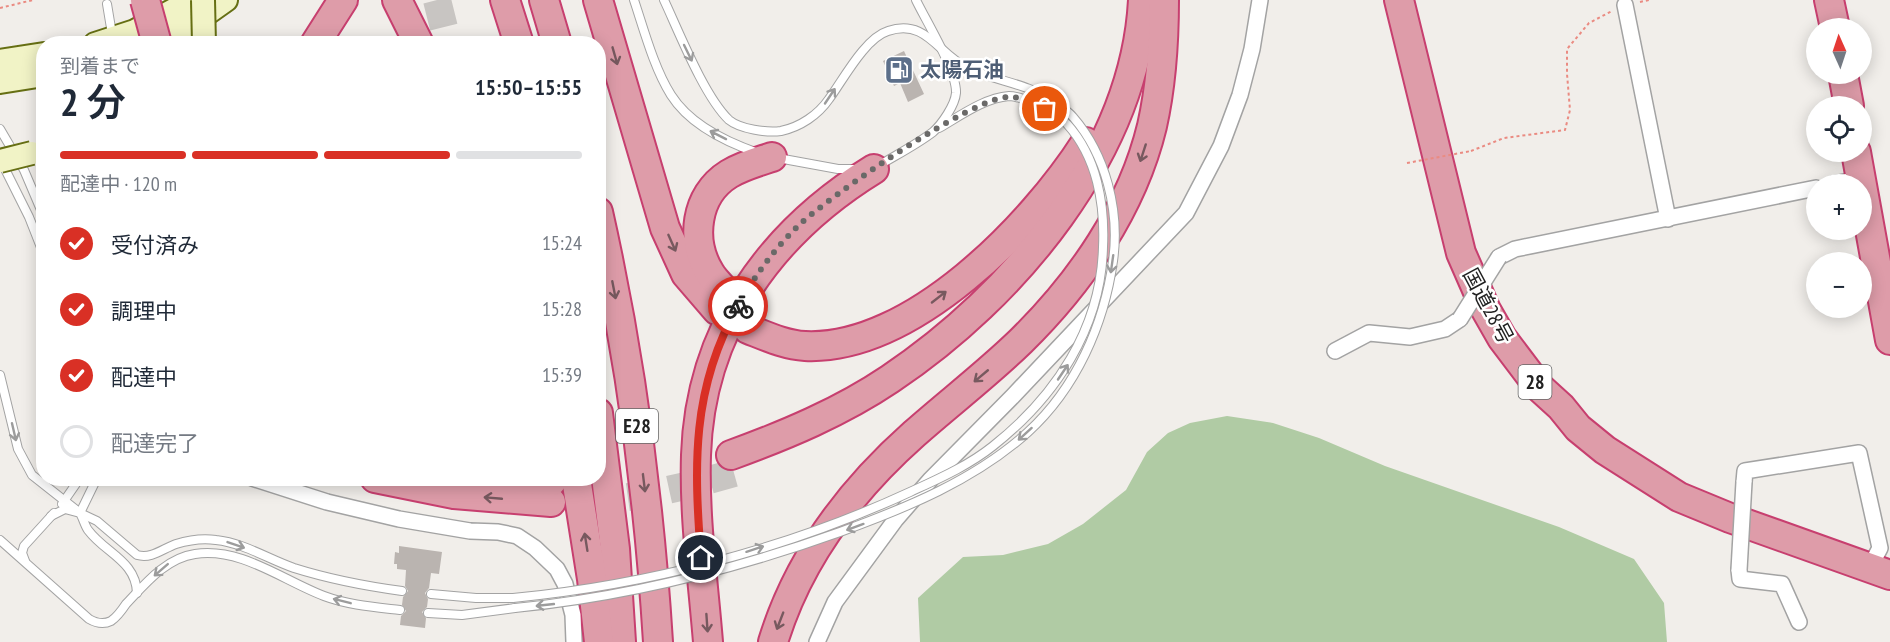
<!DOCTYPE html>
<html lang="ja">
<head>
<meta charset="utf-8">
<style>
  body { margin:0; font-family:"PT Sans Narrow","Noto Sans JP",sans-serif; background:#f6f6f7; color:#1f2937; height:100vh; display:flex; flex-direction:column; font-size:22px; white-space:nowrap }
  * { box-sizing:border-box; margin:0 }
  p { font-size:20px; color:#747a83 }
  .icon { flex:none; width:33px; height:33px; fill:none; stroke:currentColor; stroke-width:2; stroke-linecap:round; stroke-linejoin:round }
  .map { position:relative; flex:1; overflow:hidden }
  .details { position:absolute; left:36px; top:36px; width:570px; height:450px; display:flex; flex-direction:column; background:#fff; border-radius:24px; box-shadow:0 3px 15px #0003 }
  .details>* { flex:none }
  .needle { width:39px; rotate:357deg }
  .controls { position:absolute; left:1806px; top:18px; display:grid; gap:12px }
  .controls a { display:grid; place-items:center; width:66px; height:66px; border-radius:50%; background:#fff; box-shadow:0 3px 15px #0003; font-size:30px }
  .pin { position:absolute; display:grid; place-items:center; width:51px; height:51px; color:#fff; margin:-26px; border:3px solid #fff; border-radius:50%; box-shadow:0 2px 6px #0007 }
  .courier { position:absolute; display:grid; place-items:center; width:60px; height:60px; margin:-30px; border:4px solid #d93025; border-radius:50%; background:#fff; color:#222; box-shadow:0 2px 8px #0007 }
  .overview em { font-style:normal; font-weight:600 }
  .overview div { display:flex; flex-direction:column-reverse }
  .overview { display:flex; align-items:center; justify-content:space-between; height:102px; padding:0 24px }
  h1 { font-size:39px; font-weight:600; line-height:45px }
  .bar { display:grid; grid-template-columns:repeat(4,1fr); gap:9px 6px; align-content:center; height:72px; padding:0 24px }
  .bar i { height:8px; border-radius:4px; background:#e0e1e3 }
  .bar .selected { background:#d93025 }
  .bar p { grid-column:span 4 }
  ol { padding:0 24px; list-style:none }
  li { display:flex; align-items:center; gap:18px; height:66px }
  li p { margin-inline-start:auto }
  li .icon { padding:6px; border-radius:50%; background:#d93025; color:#fff; stroke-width:4 }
  li:last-child { color:#747a83 }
  li i { width:33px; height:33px; border:3px solid #e0e1e3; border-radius:50% }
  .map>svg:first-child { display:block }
  .forest { fill:#b0cba4 }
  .building { fill:#bab4b0 }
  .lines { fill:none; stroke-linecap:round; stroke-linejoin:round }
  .highway-tunnel { stroke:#c8c5c2; stroke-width:28; stroke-dasharray:28 14; stroke-linecap:butt }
  .lane-casing { stroke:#a3a3a3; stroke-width:10 }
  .street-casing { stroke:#a3a3a3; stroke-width:18 }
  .secondary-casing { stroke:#666f13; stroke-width:26 }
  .highway-casing { stroke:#c73f6f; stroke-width:32 }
  .path { stroke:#ea8b82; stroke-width:2; stroke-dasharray:3 3; stroke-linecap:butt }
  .lane { stroke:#fff; stroke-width:8 }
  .street { stroke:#fff; stroke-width:15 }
  .secondary { stroke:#f1f3c6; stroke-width:22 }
  .highway { stroke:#de9ca9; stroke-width:28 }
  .lane-bridge-casing { stroke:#a3a3a3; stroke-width:10; stroke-linecap:butt }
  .street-bridge-casing { stroke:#a3a3a3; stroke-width:18; stroke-linecap:butt }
  .secondary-bridge-casing { stroke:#666f13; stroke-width:26; stroke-linecap:butt }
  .highway-bridge-casing { stroke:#c73f6f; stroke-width:32; stroke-linecap:butt }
  .path-bridge { stroke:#ea8b82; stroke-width:2; stroke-dasharray:3 3; stroke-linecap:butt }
  .lane-bridge { stroke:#fff; stroke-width:8 }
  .street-bridge { stroke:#fff; stroke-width:15 }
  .secondary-bridge { stroke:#f1f3c6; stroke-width:22 }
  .highway-bridge { stroke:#de9ca9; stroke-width:28 }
  .oneway { stroke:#9c9c9c }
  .oneway2 { stroke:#77595f }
  .done { stroke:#6a6968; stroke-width:6; stroke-dasharray:0 10.8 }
  .route { stroke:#d93025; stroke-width:8 }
  .labels { text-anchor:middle; stroke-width:5; stroke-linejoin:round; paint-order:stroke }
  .shield { fill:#fff; stroke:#646464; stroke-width:1.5 }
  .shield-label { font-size:20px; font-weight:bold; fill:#222 }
  .service-label { font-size:21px; font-weight:bold; fill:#4e5e75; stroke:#fff; text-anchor:start }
  .street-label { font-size:21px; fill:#222; stroke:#fff }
</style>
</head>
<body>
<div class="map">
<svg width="1890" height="642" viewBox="0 0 1890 642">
  <rect width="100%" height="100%" fill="#f1eeea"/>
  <path class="forest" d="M1227,416L1273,423L1319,438L1385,466L1559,527L1634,559L1664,603L1667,642H920L918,598L963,557L1003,555L1048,544L1083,524L1126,490L1147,452L1168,433L1190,423Z"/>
  <g class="building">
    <path d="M904,51L924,94L908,102L900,83L894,86L883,61Z"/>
    <path d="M399,546L442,552L439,574L431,573L429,588L425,593L428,599L427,607L422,612L426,618L425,628L400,625L401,616L406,611L402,605L403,597L408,591L405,586L406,570L397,569V564H394L395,552L399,553Z"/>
  </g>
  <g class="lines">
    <g class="highway-tunnel">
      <path d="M437,0L448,44"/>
      <path d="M586,501C636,499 685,487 734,473"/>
    </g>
    <g class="lane-casing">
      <g id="lane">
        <path d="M634,0C644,30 654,68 671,95C690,125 726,142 758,153"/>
        <path d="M664,0C679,32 704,96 729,120C740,129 767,133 781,131C800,127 818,115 829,99C843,80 865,38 888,31C926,18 938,54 966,67C994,81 1026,83 1051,100"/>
        <path d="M107,4L112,34"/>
        <path d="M939,128C960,116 984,98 1009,96C1021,96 1034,104 1045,109"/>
        <path d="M0,129L24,170L44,217"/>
        <path d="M778,158L838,169H858"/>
        <path d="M2,163L29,217L44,255"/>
        <path d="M878,166C896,155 916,145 933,132C942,124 955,105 956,93C957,71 926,21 916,0"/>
        <path d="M0,375L18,449L32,475L80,513L97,521L137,555C152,559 162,549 176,544C189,540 203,538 216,540C244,543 268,559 294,568C329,579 365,586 402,591"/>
        <path d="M62,504L80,478"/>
        <path d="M80,513L97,478"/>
        <path d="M51,516L65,509L80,513C83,518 85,526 88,530C105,553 136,561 137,593"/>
        <path d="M0,540L89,619C96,623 103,625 111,621C117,617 122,610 126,604C145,584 166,558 195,554C241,547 282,580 324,596C348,605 374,607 400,610"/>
        <path d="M25,561L22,553L24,546L54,513"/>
        <path d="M431,594L476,598H513"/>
        <path d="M428,613L462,615L515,608"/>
      </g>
    </g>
    <g class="street-casing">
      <g id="street">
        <path d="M1625,5L1668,219"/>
        <path d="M1833,184L1861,179"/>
        <path d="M1499,257L1515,249L1816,188"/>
        <path d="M1335,351L1369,333L1410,337L1445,329L1460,319"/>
        <path d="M252,478L327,502L399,519L470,531L498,532L517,536L535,548L557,569L565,584L573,615L574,642"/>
        <path d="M1744,482L1745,471L1859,453L1880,548L1870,567"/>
        <path d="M1739,570L1740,579L1782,584L1799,622"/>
        <path d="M817,642L835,602L896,519L931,479L1013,396L1186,213L1221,146L1240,95L1252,49L1260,0"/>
      </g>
    </g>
    <g class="secondary-casing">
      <g id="secondary">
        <path d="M95,44L135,31L192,0"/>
        <path d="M155,44L195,22L226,0"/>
        <path d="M0,61L44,54"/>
        <path d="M0,82L44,75"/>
      </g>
    </g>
    <g class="highway-casing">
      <g id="highway">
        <path d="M397,0L419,44"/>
        <path d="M505,0L519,44"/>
        <path d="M544,0L557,44"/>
        <path d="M598,0L665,228L686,274L717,310"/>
        <path d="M1399,0L1461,253L1486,310L1502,338L1539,387L1561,407L1578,428L1605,450L1679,497L1730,518L1890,575"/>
        <path d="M1829,0L1835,28"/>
        <path d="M315,44L343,0"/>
        <path d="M1843,74L1849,106"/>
        <path d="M1856,152L1890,340"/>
        <path d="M598,212C630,354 649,497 658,642"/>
        <path d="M725,291C720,285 714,280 710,273C690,241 695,195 729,174C742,166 757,162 772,157"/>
        <path d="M748,329C766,336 785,345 805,346C912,351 1033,225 1086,142"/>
        <path d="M598,413L615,549L621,642"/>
        <path d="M731,455C786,435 841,412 890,379C1013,297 1135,153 1143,0"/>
        <path d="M375,478L454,494L551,502"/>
        <path d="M500,478L552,481"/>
        <path d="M576,478L592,579L599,642"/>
        <path d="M708,642C703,580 694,517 696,455C700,330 770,233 874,169"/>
        <path d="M773,642C798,560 851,490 914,434C949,403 987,374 1021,341C1080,283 1132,209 1152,126C1161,86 1164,42 1164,0"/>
      </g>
    </g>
    <g class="path">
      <path d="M1640,2L1649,0"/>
      <path d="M0,8L33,0"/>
      <path d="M1471,151L1504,138L1565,130L1570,110L1567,74V49L1589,23L1612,11"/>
    </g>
    <use href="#lane" class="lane"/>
    <use href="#street" class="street"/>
    <use href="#secondary" class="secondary"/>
    <use href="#highway" class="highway"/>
    <g class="lane-bridge-casing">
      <g id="lane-bridge">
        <path d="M513,598C647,585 787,549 910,492C938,479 968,466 993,446C1055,397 1101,329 1103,247C1105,204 1097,157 1067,124C1061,118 1052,114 1045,109"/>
        <path d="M515,608C626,597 734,570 840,532C906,508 975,480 1028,432C1076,388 1104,325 1113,261C1120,211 1106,155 1073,117C1067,110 1058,105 1051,100"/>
      </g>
    </g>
    <g class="street-bridge-casing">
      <g id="street-bridge">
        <path d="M1460,319L1499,257"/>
        <path d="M1739,570L1744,482"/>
      </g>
    </g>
    <g class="secondary-bridge-casing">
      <g id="secondary-bridge">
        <path d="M203,0L204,44"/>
        <path d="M0,161L32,153"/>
      </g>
    </g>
    <g class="highway-bridge-casing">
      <path id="highway-bridge" d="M145,0L157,44"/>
    </g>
    <path class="path-bridge" d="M1407,163L1471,151"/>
    <use href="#lane-bridge" class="lane-bridge"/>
    <use href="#street-bridge" class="street-bridge"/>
    <use href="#secondary-bridge" class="secondary-bridge"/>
    <use href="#highway-bridge" class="highway-bridge"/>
  </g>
  <defs><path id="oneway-shaft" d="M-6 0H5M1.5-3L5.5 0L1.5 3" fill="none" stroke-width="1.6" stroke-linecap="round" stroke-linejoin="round" transform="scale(1.5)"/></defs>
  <g class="oneway">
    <use href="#oneway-shaft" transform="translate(688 53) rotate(64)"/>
    <use href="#oneway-shaft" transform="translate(830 96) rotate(-56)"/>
    <use href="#oneway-shaft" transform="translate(718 135) rotate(-153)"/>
    <use href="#oneway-shaft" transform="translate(1112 264) rotate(98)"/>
    <use href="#oneway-shaft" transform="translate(1063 372) rotate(-56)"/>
    <use href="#oneway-shaft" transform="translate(14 432) rotate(77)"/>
    <use href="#oneway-shaft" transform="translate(1025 434) rotate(138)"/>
    <use href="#oneway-shaft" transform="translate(855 527) rotate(160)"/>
    <use href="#oneway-shaft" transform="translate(236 545) rotate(19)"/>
    <use href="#oneway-shaft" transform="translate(755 549) rotate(-18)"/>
    <use href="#oneway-shaft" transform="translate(161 570) rotate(139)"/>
    <use href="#oneway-shaft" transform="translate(342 601) rotate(-166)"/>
    <use href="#oneway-shaft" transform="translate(545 605) rotate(174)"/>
  </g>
  <g class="oneway2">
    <use href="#oneway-shaft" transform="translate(615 56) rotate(74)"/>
    <use href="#oneway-shaft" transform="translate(1143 153) rotate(108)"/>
    <use href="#oneway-shaft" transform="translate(672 243) rotate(66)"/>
    <use href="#oneway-shaft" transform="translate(614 290) rotate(79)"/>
    <use href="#oneway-shaft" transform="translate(939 297) rotate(-38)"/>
    <use href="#oneway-shaft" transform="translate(981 376) rotate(140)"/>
    <use href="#oneway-shaft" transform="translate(644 483) rotate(83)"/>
    <use href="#oneway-shaft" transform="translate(493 498) rotate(-175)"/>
    <use href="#oneway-shaft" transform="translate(586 542) rotate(-99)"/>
    <use href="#oneway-shaft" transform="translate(780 621) rotate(111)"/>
    <use href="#oneway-shaft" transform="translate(707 623) rotate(86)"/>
  </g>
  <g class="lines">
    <path class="done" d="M738,306C754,277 774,249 798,226C827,198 974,95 1010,97C1023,97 1034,103 1045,109"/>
    <path class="route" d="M701,558C694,466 691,389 738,306"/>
  </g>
  <defs>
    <g id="fuel-square" transform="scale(1.5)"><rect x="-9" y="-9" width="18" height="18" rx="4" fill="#5c6f8a" stroke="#fff"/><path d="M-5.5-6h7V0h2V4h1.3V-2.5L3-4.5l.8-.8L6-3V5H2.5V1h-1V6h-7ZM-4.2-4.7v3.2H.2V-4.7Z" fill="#fff"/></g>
  </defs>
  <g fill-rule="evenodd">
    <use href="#fuel-square" x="899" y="70"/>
  </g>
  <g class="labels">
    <g class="shield">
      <rect x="1518.5" y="365" width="33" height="34" rx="4.5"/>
      <rect x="616" y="409" width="42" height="34" rx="4.5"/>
    </g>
    <g class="shield-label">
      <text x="1535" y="389">28</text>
      <text x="637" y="433">E28</text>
    </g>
    <g class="service-label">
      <text x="920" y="77">太陽石油</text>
    </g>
    <g class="street-label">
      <text transform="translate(1488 306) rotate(62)" y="7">国道28号</text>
    </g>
  </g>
</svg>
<div class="controls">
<a><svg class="needle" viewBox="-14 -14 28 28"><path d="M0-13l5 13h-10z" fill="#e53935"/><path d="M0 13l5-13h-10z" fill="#747a83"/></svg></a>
<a><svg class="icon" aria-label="locate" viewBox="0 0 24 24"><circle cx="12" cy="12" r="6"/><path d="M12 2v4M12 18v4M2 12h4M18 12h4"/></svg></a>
<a>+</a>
<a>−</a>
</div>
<div class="pin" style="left:1045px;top:109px;background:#ea580c"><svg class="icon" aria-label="bag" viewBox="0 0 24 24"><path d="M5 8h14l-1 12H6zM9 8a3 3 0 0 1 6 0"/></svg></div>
<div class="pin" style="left:701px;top:558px;background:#1f2937"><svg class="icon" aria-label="home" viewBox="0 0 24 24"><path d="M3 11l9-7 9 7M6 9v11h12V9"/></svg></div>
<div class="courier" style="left:738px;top:306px"><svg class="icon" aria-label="bike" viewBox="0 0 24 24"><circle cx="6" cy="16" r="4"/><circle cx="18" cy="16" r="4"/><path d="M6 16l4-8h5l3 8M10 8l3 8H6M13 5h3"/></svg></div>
<section class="details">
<div class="overview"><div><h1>2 分</h1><p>到着まで</p></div><em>15:50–15:55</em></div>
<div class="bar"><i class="selected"></i><i class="selected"></i><i class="selected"></i><i></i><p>配達中 · 120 m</p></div>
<ol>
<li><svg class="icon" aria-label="check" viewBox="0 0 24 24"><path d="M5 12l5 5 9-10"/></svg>受付済み<p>15:24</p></li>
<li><svg class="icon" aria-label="check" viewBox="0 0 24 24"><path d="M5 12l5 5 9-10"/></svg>調理中<p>15:28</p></li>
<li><svg class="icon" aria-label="check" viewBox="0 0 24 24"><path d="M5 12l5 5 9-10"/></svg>配達中<p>15:39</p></li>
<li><i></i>配達完了</li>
</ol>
</section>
</div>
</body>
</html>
